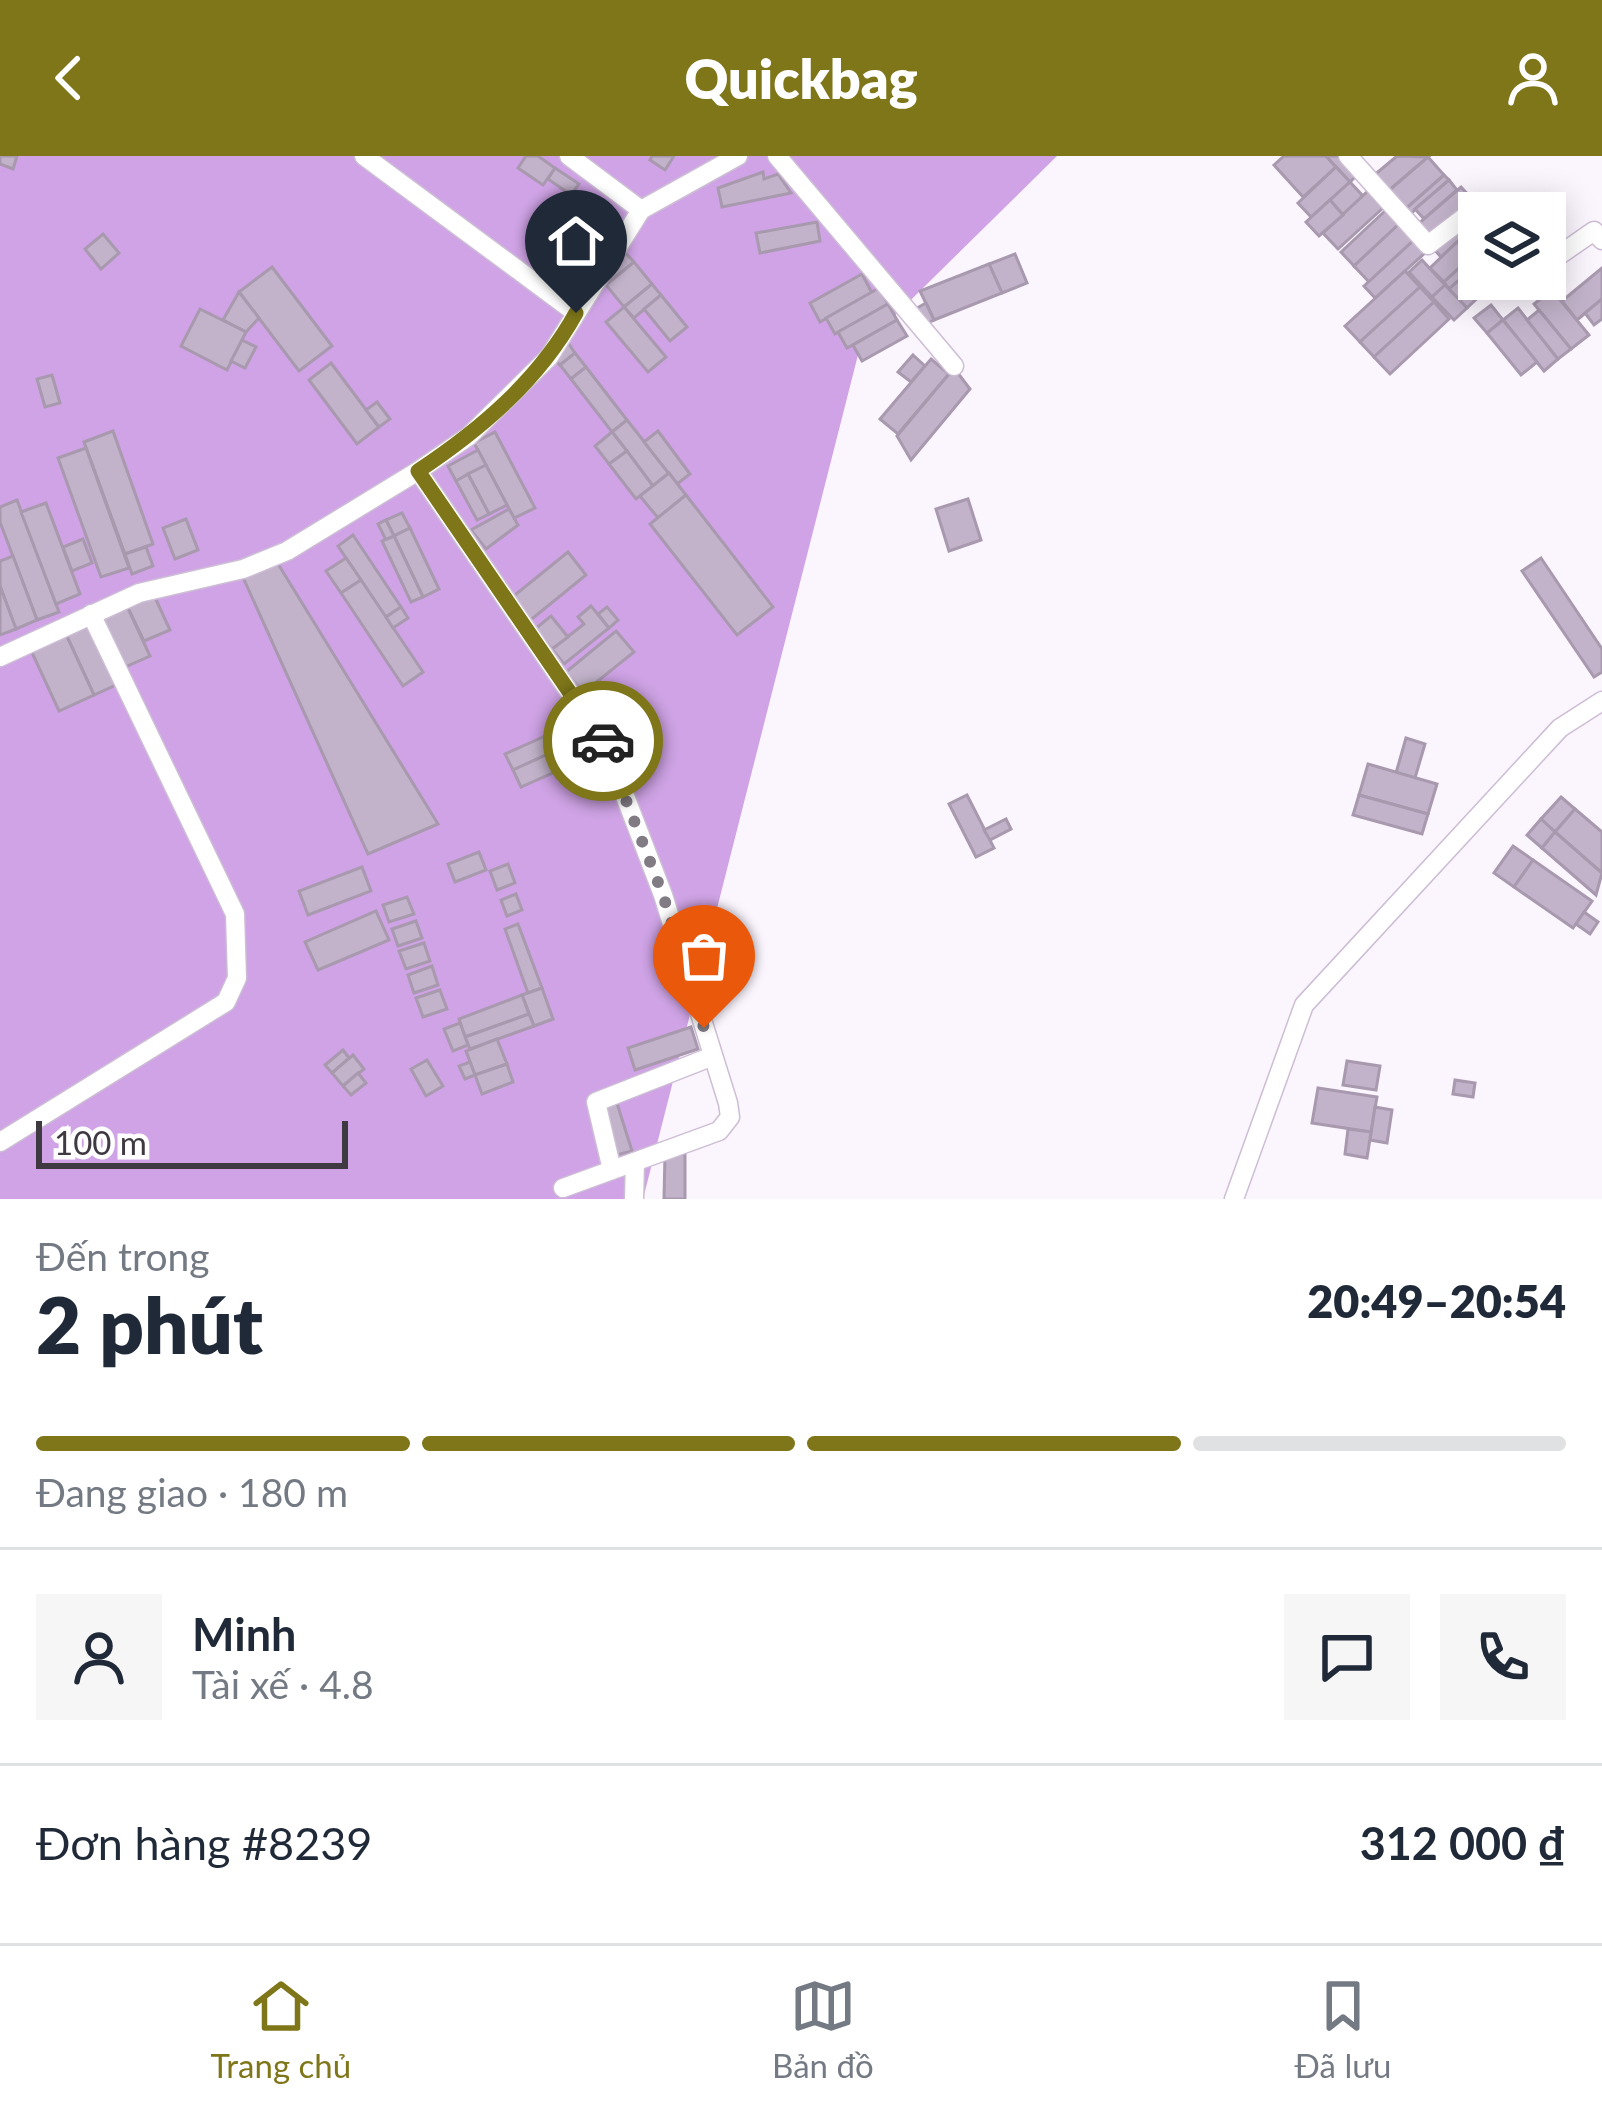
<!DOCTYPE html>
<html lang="vi">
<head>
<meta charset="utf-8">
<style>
  body { margin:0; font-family:Lato,sans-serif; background:#f6f6f7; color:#1f2937; height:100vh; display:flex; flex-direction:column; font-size:45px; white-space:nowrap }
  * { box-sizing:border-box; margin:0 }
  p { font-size:39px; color:#747a83 }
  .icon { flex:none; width:66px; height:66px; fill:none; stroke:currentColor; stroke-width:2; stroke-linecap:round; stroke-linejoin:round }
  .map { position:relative; height:1043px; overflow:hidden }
  .side { display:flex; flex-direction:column; background:#fff; flex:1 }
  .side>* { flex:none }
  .tools { position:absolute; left:1458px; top:36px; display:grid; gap:24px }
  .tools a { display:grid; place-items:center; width:108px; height:108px; border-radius:0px; background:#fff; box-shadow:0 6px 30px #0003; font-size:60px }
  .scale { position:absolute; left:36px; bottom:30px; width:312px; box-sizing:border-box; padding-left:12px; border:6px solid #3f3942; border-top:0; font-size:33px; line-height:42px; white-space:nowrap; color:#3f3942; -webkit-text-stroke:9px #fff; paint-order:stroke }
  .pin { position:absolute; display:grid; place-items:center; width:102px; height:102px; color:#fff; margin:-123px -51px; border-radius:50% 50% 50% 0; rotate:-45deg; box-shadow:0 0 12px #0007 }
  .pin .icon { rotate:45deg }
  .courier { position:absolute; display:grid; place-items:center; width:120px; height:120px; margin:-60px; border:9px solid #7e7619; border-radius:50%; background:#fff; color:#222; box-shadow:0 3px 15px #0007 }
  .overview em { font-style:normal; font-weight:800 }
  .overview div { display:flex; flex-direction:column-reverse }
  .overview { display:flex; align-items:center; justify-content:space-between; height:204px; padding:0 36px }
  h1 { font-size:78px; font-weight:800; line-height:90px }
  .bar { display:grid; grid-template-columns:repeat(4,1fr); gap:18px 12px; align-content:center; height:144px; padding:0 36px }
  .bar i { height:15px; border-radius:9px; background:#e0e1e3 }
  .bar .on { background:#7e7619 }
  .bar p { grid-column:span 4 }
  .line { display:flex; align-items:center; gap:30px; padding:0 36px; border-top:3px solid #e0e1e3 }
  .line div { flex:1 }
  .round { display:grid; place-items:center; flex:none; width:126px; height:126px; border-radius:0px; background:#f6f6f7 }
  header { display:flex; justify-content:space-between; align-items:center; height:156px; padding:0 36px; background:#7e7619; color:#fff; font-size:54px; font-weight:800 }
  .dock { display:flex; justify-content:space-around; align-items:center; height:168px; border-top:3px solid #e0e1e3; background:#fff; font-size:33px; color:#747a83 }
  .dock a { display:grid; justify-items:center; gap:6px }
  .dock .on { color:#7e7619 }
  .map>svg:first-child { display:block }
  .forest { fill:#cfa3e5 }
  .building { fill:#c2b3ca; stroke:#a899af; stroke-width:3 }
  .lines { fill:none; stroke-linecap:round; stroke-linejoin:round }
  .minor-casing { stroke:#cdbed5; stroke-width:21 }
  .minor { stroke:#fff; stroke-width:18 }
  .done { stroke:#817b84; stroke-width:12; stroke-dasharray:0 21.6 }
  .route { stroke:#7e7619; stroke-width:15 }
</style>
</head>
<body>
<header><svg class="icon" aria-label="back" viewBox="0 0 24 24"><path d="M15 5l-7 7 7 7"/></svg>Quickbag<svg class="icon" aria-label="person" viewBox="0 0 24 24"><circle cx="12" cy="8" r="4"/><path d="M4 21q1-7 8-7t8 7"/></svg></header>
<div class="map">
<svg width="1602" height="1043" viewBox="0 0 1602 1043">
  <rect width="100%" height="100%" fill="#fbf5fe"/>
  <path class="forest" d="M0,0H1057L859,195L643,1043H0Z"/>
  <g class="building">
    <path d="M0,0H17L13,13L0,8Z"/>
    <path d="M526,0H538L555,12L543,29L518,12Z"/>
    <path d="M652,0H674L665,14L650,4Z"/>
    <path d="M1284,0H1326L1336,11L1303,41L1274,9Z"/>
    <path d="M1326,0H1345L1360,16L1350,26Z"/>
    <path d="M1397,0L1428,1L1386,37L1372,21Z"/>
    <path d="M1428,1L1444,19L1402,56L1386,37Z"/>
    <path d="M1336,11L1350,26L1311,61L1298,47Z"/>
    <path d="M555,12L579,28L571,39L548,23Z"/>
    <path d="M763,16L764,23L778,18L791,37L722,51L718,32Z"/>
    <path d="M1444,19L1449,24L1407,61L1402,56Z"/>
    <path d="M1449,24L1457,34L1424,63L1415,53Z"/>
    <path d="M1350,26L1363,40L1343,59L1330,44Z"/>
    <path d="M1461,31L1473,44L1429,83L1417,69Z"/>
    <path d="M1368,35L1383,52L1338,93L1323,77Z"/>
    <path d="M1330,44L1343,59L1319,80L1306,66Z"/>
    <path d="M1386,54L1399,68L1354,110L1341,96Z"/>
    <path d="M1465,63L1473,72L1441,101L1433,92Z"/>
    <path d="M817,66L820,85L760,97L756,77Z"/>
    <path d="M1399,68L1414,84L1369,126L1354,110Z"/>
    <path d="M1473,72L1479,94L1471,101L1457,86Z"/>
    <path d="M103,78L119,97L101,113L85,93Z"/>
    <path d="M1414,84L1426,96L1375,142L1364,130Z"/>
    <path d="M1457,86L1471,101L1444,126L1430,112Z"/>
    <path d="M620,91L634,106L606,129L601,121Z"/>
    <path d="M1479,94V106L1449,133L1444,126Z"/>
    <path d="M1015,98L1027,127L1002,137L989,108Z"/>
    <path d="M1422,104L1445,129L1432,141L1409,116Z"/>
    <path d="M634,106L652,128L624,151L606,129Z"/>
    <path d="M1478,107L1483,123L1460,145L1449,133Z"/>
    <path d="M989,108L1002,137L934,164L920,135Z"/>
    <path d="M272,111L332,190L299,215L239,136Z"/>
    <path d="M1602,112V143L1577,164L1562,145Z"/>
    <path d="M1405,115L1420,131L1360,186L1345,170Z"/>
    <path d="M862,118L872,137L820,166L810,147Z"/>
    <path d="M1479,127L1486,134L1467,152L1460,145Z"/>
    <path d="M652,128L661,139L634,162L624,151Z"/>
    <path d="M1445,129L1467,152L1454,164L1432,141Z"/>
    <path d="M1420,131L1434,146L1374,201L1360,186Z"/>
    <path d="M879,132L888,148L835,178L826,162Z"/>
    <path d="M1552,134L1589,179L1571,193L1534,148Z"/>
    <path d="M239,136L259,162L246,176L223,164Z"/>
    <path d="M661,139L687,171L670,185L644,153Z"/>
    <path d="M1602,143V163L1594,169L1585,157Z"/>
    <path d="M1434,146L1449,163L1390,218L1374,201Z"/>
    <path d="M926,147L934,164L921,170L910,156Z"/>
    <path d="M888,148L897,164L847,192L838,176Z"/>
    <path d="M1491,149L1503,164L1487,177L1474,162Z"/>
    <path d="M624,151L666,201L648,216L606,166Z"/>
    <path d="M1518,152L1558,203L1544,215L1503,164Z"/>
    <path d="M200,153L246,176L227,214L181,190Z"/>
    <path d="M1539,154L1571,193L1558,203L1527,164Z"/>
    <path d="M897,164L907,180L862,205L853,189Z"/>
    <path d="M1503,164L1537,206L1521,219L1487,177Z"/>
    <path d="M564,181L575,197L560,209L552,202Z"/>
    <path d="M242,184L256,191L245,212L231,205Z"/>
    <path d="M575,197L586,211L571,223L560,209Z"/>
    <path d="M913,199L925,210L911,226L898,216Z"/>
    <path d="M931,203L949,218L898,278L880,263Z"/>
    <path d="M331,207L379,271L357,288L309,224Z"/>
    <path d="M586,211L627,264L612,276L571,223Z"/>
    <path d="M954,212L970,233L911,304L897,280Z"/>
    <path d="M52,219L60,247L45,251L37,223Z"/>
    <path d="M377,246L390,263L379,271L366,254Z"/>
    <path d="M627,264L669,317L653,330L612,276Z"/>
    <path d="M113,275L153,388L125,398L84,286Z"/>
    <path d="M658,275L690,318L677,328L644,286Z"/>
    <path d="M495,276L535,352L514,362L474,287Z"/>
    <path d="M612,276L627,295L609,308L595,290Z"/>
    <path d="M86,292L129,412L101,421L58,302Z"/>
    <path d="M478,294L486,309L456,325L448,310Z"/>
    <path d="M627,295L653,330L636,343L609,308Z"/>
    <path d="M486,309L507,349L489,358L468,318Z"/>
    <path d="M669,317L686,339L658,362L640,340Z"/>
    <path d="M468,318L489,358L477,364L456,325Z"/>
    <path d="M686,339L773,451L737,479L650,368Z"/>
    <path d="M968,343L981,384L949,395L936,353Z"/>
    <path d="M17,344L59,456L37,464L0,366V351Z"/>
    <path d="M46,347L80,438L56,448L21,356Z"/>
    <path d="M509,353L518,369L486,393L471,374Z"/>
    <path d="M402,357L410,372L394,380L386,364Z"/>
    <path d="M186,363L198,394L175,403L163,372Z"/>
    <path d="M386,364L394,380L386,384L378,368Z"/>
    <path d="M410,372L439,433L423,441L394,380Z"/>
    <path d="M353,379L401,451L386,461L338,390Z"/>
    <path d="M394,380L423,441L411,446L382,385Z"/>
    <path d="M83,383L92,407L72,415L63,391Z"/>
    <path d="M146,391L153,410L132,418L125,398Z"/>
    <path d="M568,396L586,419L528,466L510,443Z"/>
    <path d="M13,400L37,464L16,473L0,430V405Z"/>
    <path d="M346,402L361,424L341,437L326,415Z"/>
    <path d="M1541,402L1602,493V516L1594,521L1522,415Z"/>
    <path d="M275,403L438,668L368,698L241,417Z"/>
    <path d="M361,424L423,516L403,530L341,437Z"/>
    <path d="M0,430L16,473L0,479Z"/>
    <path d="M152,435L170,474L144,485L126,448Z"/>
    <path d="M126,448L150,500L125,511L101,459Z"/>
    <path d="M591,450L609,472L564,508L552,493L584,468L578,461Z"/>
    <path d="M401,451L408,462L393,472L386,461Z"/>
    <path d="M607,451L618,464L609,472L598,458Z"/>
    <path d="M551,460L568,481L552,493L535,473Z"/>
    <path d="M88,463L118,528L94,539L64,474Z"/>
    <path d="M64,474L94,539L59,555L29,490Z"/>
    <path d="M616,475L634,496L583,537L566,516Z"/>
    <path d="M570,569L578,585L513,614L505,598Z"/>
    <path d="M585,581L593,599L521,631L513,614Z"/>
    <path d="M1406,582L1425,588L1415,622L1396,617Z"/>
    <path d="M1368,608L1437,628L1428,658L1359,639Z"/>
    <path d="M967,639L994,692L976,701L949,648Z"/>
    <path d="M1359,639L1428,658L1422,678L1353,659Z"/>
    <path d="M1561,641L1575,653L1555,676L1541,663Z"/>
    <path d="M1575,653L1602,676V717L1555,676Z"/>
    <path d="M1006,663L1011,673L990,684L984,674Z"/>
    <path d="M1541,663L1555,676L1542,692L1527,679Z"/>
    <path d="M1555,676L1602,717L1596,739L1542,692Z"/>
    <path d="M1513,690L1533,704L1514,731L1494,717Z"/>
    <path d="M479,696L486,714L455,726L448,708Z"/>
    <path d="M1533,704L1592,745L1573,772L1514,731Z"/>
    <path d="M508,708L515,727L497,734L490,715Z"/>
    <path d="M362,711L371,735L308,759L299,735Z"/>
    <path d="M516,738L522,754L507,760L501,744Z"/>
    <path d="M407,741L414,758L389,766L383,749Z"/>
    <path d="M376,755L389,784L318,814L305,786Z"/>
    <path d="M1584,756L1598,766L1590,778L1576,768Z"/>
    <path d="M416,765L422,782L398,790L392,773Z"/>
    <path d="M518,768L542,832L528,837L505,773Z"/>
    <path d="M424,787L430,805L406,813L399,795Z"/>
    <path d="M432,810L438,829L414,837L408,819Z"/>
    <path d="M542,832L553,863L534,870L522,839Z"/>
    <path d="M440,834L447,853L423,861L416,842Z"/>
    <path d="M522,839L529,858L465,881L459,863Z"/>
    <path d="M529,858L534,870L470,893L465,881Z"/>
    <path d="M460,867L468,889L453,895L444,873Z"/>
    <path d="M691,871L698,893L635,914L628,892Z"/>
    <path d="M497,883L507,908L475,919L466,895Z"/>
    <path d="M343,894L349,902L332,917L325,909Z"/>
    <path d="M353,899L364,913L343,930L332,917Z"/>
    <path d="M427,904L443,930L426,940L411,913Z"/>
    <path d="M1347,905L1380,910L1376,934L1343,929Z"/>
    <path d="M470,906L475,919L465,923L459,910Z"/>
    <path d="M507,908L513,926L482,938L475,919Z"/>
    <path d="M358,917L366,927L351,939L343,930Z"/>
    <path d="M1455,924L1475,927L1473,941L1453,938Z"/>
    <path d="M1318,932L1377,941L1371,976L1312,967Z"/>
    <path d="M615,941L632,995L613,1000L596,947Z"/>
    <path d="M1375,951L1392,954L1387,987L1370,984Z"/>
    <path d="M1348,973L1371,976L1367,1002L1345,998Z"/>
    <path d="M665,998H685V1043H664Z"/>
  </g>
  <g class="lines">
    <g class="minor-casing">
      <g id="minor">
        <path d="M364,0L576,157"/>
        <path d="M569,0L641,54"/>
        <path d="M777,0L954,210"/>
        <path d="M1348,0L1428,89L1466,60L1479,68"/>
        <path d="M1545,109L1594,75L1602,84"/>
        <path d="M418,315L605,588L663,739L728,947L730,961L719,975L563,1032"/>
        <path d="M0,501L139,437L243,413L287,395L418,315L469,280L549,201L641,54L738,0"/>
        <path d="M0,986L226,846L237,822L235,758L91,458"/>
        <path d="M612,1014L596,946L713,900"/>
        <path d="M634,1043L635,1006"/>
        <path d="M1234,1043L1304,849L1560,572L1602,545"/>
      </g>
    </g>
    <use href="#minor" class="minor"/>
  </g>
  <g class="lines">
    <path class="done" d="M603,585L663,739L704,872"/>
    <path class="route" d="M576,157C539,224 481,273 418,315L603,585"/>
  </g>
</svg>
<div class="tools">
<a><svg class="icon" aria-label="layers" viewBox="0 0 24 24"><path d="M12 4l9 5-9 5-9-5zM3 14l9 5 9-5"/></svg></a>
</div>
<div class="scale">100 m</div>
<div class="pin" style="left:704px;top:872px;background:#ea580c"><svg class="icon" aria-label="bag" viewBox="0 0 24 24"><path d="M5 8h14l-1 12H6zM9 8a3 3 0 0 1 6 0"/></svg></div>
<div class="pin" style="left:576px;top:157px;background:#1f2937"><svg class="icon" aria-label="home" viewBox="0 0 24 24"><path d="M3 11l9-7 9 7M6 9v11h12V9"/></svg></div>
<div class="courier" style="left:603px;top:585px"><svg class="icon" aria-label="car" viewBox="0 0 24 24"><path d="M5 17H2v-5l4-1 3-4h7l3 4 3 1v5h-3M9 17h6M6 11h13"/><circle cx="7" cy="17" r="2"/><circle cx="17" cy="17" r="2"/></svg></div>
</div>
<section class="side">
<div class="overview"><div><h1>2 phút</h1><p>Đến trong</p></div><em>20:49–20:54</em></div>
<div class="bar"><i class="on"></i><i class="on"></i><i class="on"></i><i></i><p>Đang giao · 180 m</p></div>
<div class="line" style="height:216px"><a class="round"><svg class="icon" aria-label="person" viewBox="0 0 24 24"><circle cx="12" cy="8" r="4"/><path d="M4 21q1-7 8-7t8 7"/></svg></a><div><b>Minh</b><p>Tài xế · 4.8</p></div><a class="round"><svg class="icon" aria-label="chat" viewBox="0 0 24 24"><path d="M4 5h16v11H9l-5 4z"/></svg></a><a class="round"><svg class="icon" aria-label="phone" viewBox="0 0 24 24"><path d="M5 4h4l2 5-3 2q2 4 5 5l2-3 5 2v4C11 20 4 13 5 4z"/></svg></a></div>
<div class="line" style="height:156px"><div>Đơn hàng #8239</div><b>312 000 ₫</b></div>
</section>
<nav class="dock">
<a class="on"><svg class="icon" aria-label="home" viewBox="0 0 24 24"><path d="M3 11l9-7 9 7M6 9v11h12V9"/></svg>Trang chủ</a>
<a><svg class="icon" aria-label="map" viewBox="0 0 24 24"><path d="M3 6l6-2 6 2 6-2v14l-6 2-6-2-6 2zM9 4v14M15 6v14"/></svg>Bản đồ</a>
<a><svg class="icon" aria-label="saved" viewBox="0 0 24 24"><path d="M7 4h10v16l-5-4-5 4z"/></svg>Đã lưu</a>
</nav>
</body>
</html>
